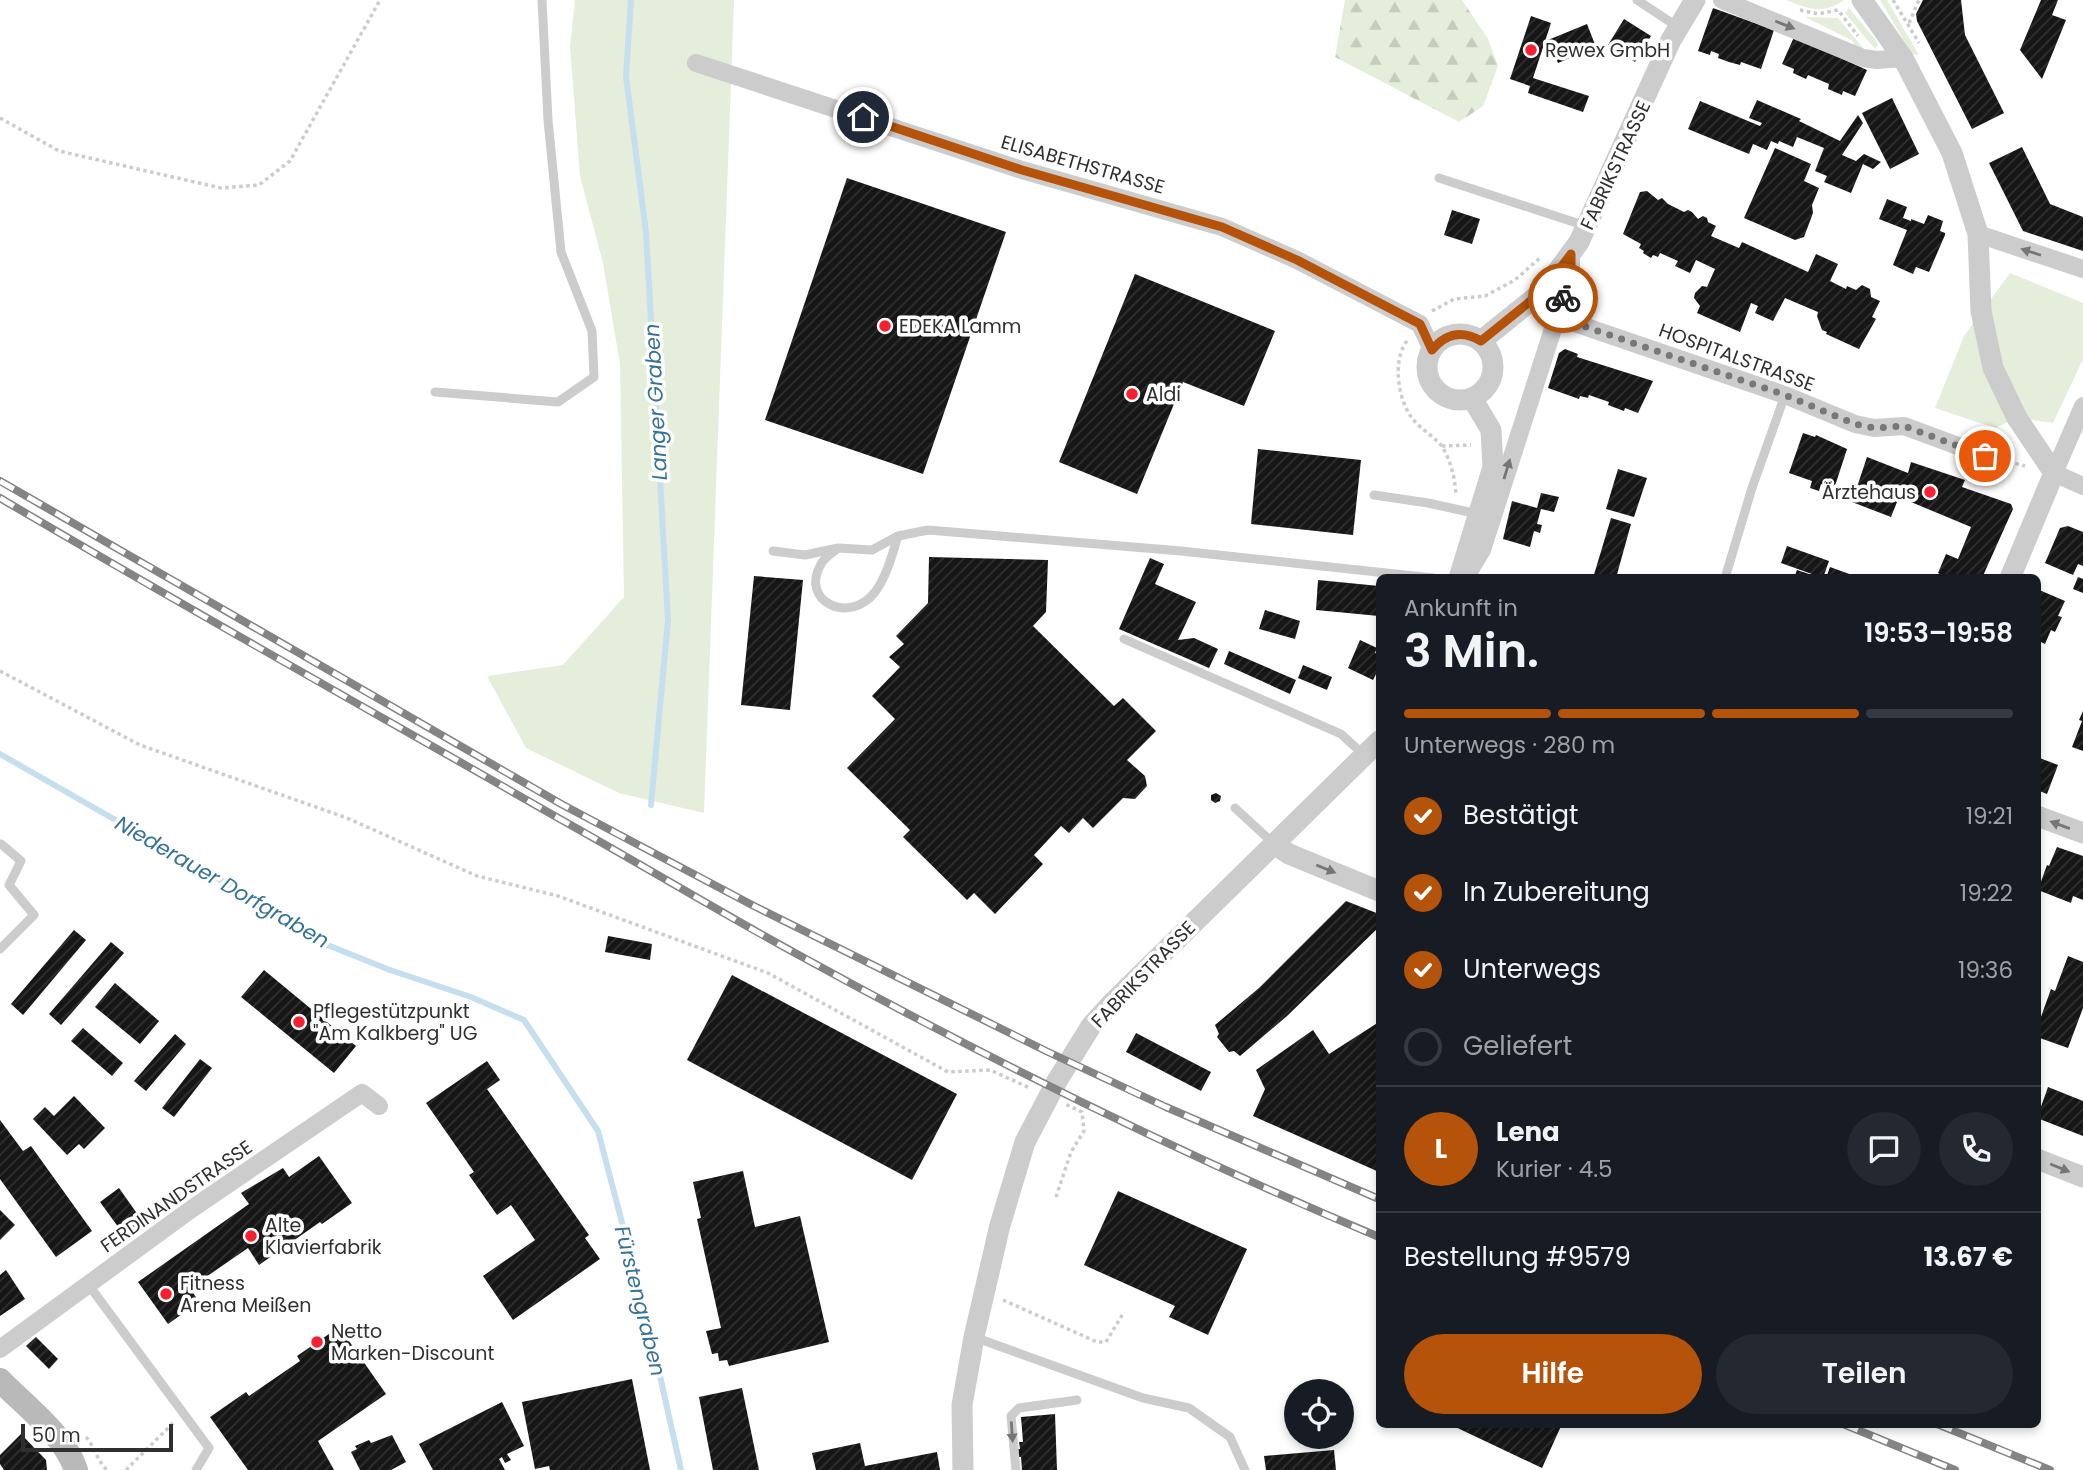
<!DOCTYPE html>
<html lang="de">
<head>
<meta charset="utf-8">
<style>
  body { margin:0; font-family:Poppins,sans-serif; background:#242831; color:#f1f3f6; height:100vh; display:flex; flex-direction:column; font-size:26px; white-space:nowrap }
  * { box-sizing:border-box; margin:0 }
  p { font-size:23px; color:#9ea1a6 }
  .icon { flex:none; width:38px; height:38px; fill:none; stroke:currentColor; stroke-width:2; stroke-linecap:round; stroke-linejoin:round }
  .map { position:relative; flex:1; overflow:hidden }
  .panel { position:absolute; left:1376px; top:574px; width:665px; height:854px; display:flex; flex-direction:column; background:#171b24; border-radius:10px; box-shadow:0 4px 10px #0003 }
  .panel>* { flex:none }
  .controls { position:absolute; left:1284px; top:1379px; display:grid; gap:14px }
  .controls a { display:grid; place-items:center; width:70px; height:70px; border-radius:50%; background:#171b24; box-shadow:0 4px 10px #0003; font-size:35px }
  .scale { position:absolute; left:21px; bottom:18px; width:152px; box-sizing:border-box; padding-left:7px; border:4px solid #2f2f2f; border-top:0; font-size:19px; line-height:24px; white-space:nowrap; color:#2f2f2f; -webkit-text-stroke:5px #fff; paint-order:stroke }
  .pin { position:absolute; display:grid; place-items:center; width:60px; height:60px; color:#fff; margin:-30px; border:4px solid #fff; border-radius:50%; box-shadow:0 2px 7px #0007 }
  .courier { position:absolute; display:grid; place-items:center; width:70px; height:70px; margin:-35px; border:5px solid #b45309; border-radius:50%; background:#fff; color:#222; box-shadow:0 2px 9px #0007 }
  .summary em { font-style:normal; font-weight:600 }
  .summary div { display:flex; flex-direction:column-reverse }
  .summary { display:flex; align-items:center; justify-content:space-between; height:119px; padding:0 28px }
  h1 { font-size:46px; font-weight:600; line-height:52px }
  .bar { display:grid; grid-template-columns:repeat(4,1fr); gap:10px 7px; align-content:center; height:84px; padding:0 28px }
  .bar i { height:9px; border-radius:5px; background:#363941 }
  .bar .current { background:#b45309 }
  .bar p { grid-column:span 4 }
  .line { display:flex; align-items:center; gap:18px; padding:0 28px; border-top:2px solid #363941 }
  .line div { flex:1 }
  .round { display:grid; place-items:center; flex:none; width:74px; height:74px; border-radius:37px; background:#242831 }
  ol { padding:0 28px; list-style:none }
  li { display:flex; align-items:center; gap:21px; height:77px }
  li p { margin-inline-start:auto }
  li .icon { padding:7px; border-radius:50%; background:#b45309; color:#fff; stroke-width:4 }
  li:last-child { color:#9ea1a6 }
  li i { width:38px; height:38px; border:4px solid #363941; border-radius:50% }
  .cta { display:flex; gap:14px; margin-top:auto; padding:14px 28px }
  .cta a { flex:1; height:80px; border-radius:42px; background:#b45309; color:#fff; font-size:28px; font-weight:600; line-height:80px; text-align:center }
  .cta a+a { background:#242831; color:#f1f3f6 }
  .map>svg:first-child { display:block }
  .green { fill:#e5eddb }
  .forest { fill:url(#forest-firs) }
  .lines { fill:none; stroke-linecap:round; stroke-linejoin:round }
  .stream { stroke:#c5dfef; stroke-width:6 }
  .building { fill:url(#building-hatch) }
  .path { stroke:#ccc; stroke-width:3.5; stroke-dasharray:3.5 3.5; stroke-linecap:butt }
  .service { stroke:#ccc; stroke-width:9 }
  .minor { stroke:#ccc; stroke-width:18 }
  .tertiary { stroke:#ccc; stroke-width:21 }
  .secondary { stroke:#b9b9b9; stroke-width:24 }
  .rail-casing { stroke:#848484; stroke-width:8 }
  .rail { stroke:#fff; stroke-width:5; stroke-dasharray:16; stroke-linecap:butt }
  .oneway { fill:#767676 }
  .done { stroke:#787878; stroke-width:7; stroke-dasharray:0 12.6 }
  .route { stroke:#b45309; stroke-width:9 }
  .poi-dot { fill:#f62030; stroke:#fff; stroke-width:2.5 }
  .labels { text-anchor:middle; stroke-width:7; stroke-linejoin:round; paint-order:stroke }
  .poi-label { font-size:19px; fill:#2f2f2f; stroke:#fff; text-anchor:start }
  .street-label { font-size:19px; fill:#2f2f2f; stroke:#fff }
  .water-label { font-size:21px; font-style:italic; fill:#347299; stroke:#fff }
</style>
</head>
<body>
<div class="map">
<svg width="2083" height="1470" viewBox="0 0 2083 1470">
  <defs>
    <pattern id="forest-firs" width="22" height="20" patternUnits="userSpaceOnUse" patternTransform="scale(1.75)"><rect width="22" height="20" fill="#e5eddb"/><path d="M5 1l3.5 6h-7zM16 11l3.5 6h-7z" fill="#c5ccbc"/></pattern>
    <pattern id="building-hatch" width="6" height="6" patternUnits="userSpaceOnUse" patternTransform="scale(1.75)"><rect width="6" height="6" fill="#161616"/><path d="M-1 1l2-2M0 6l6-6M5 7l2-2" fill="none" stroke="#303030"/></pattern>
  </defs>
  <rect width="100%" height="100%" fill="#fff"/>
  <g class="green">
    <path d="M575,0H734L704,813L619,793L526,748L487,676L563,665L624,597L620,364L603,263L580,176L570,46Z"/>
    <path d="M1786,0H1842L1843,1C1823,14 1807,9 1786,0Z"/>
    <path d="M1880,0H1887L1919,55L1912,54Z"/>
    <path d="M1849,8L1875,39L1878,44L1875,49L1845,13Z"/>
    <path d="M1805,17L1838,18L1868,54L1855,50L1853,41Z"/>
    <path d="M2010,273L2083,303V359L2053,423L2017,418L1995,428L1935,408L1964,336Z"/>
  </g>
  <path class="forest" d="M1345,0H1462L1488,39L1498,66L1483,106L1459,122L1335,57Z"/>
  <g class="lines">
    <g class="stream">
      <path d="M631,0L626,76L646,232L668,620L651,805"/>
      <path d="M0,754L224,882L315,940L390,970L471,997L524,1020L598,1131L647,1318L681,1470"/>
    </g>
  </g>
  <g class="building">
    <path d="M1923,0H1961L1965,35L2004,113L1972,129L1917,21L1916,14Z"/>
    <path d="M2041,0H2058L2052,15L2066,20L2042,79L2020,50Z"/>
    <path d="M1713,8L1774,30L1761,69L1741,62L1740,65L1729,62L1718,58L1719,54L1711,51L1710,55L1698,51Z"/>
    <path d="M1531,16L1551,23L1533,78L1589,96L1583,112L1528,93L1530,86L1510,79Z"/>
    <path d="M1624,19L1651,36L1635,62L1608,45Z"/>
    <path d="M1587,24L1596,47L1558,63L1548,40Z"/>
    <path d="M1794,37L1867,70L1855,96L1843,91L1842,95L1828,89L1829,84L1808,75L1806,79L1793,73L1794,69L1782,64Z"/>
    <path d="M1892,98L1919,154L1890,169L1862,113Z"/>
    <path d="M1757,100L1801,119L1799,121L1840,141L1858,115L1863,123L1842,155L1856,161L1864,154L1881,162L1873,169L1863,164L1851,193L1824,182L1827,176L1815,171L1824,148L1797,137L1793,147L1779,141L1778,144L1771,141L1767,150L1753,144L1749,154L1688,129L1700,101L1760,126L1762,123L1749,118Z"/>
    <path d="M2022,147L2050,204L2083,217V251L2023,231L1989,163Z"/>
    <path d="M1775,148L1811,164L1804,181L1819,188L1812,205L1813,213L1804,237L1795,240L1744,218Z"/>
    <path d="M847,178L1006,232L923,474L765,420Z"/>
    <path d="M1647,191L1658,200L1662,198L1668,204L1684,212L1688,210L1692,212L1698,219L1703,216L1707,218L1708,222L1716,226L1711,236L1739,248L1742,242L1808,272L1816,254L1838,264L1830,281L1846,289L1847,286L1856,290L1862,285L1870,289L1871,297L1880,301L1872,317L1876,319L1859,349L1826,334L1827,332L1822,330L1817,316L1818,312L1785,298L1773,321L1755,313L1758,306L1751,303L1740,332L1697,313L1700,306L1694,298L1695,293L1702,286L1707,287L1715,269L1696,260L1690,273L1675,266L1678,261L1660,253L1658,257L1653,255L1651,258L1643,253L1644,251L1639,248L1641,244L1623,234L1640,192Z"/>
    <path d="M1887,199L1907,207L1903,218L1911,221V219L1924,224L1928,215L1943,221L1940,231L1945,233V235L1929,272L1916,267L1913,274L1893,265L1907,230L1879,219Z"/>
    <path d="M1452,210L1480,219L1472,244L1444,235Z"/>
    <path d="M1135,274L1275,331L1244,406L1183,382L1137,494L1059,462Z"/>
    <path d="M1565,349L1578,354L1577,357L1653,381L1638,413L1625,408L1624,411L1608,405L1609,402L1589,395L1588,398L1580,396L1579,399L1548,388L1559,353Z"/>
    <path d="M1803,433L1815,437L1816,435L1847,449L1834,489L1821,484L1819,491L1810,488L1812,481L1789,473Z"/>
    <path d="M1258,449L1361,460L1353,535L1251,524Z"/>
    <path d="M1867,457L1908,473L1911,462L1965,480L1962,487L2011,504L2013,509L1982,578H1947L1938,573L1946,554L1958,559L1971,527L1899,497L1891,517L1852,502Z"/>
    <path d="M1618,469L1647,478L1634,517L1606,509Z"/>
    <path d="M1541,493L1559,497L1554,512L1541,509L1537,524L1542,525L1540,533L1534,531L1530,547L1503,539L1512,501L1537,508Z"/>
    <path d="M1611,518L1631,524L1616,578H1593Z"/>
    <path d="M2068,526L2083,532V566L2078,564L2073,575L2045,563L2060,528Z"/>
    <path d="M1787,546L1829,561L1823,578L1781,563Z"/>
    <path d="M929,557L1048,560L1046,612L1033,626L1114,706L1123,698L1156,731L1127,760L1145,776L1147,786L1135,799L1123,798L1093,828L1083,818L1069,833L1061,826L1034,855L1043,864L995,914L974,893L967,900L903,837L910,830L847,768L895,719L872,696L900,667L889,657L904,644L896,636L928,603Z"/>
    <path d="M1150,558L1164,564L1155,584L1196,602L1178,640L1194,638L1218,649L1209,668L1119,629Z"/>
    <path d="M1830,567L1852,575L1851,578H1826Z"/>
    <path d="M1797,570L1818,577V578H1794Z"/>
    <path d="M754,576L803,580L790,710L741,705Z"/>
    <path d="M2078,577L2083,579V593L2073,589Z"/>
    <path d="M1318,580L1379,586V616L1316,610Z"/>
    <path d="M2037,589L2065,601L2058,616L2062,617L2055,632L2051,630L2045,644L2037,640Z"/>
    <path d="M1265,610L1300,621L1295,639L1259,629Z"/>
    <path d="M1360,640L1377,648L1375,653L1379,654V668L1373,680L1348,668Z"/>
    <path d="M1229,651L1296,680L1290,694L1224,664Z"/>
    <path d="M1303,665L1332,677L1327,690L1298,678Z"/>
    <path d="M2083,711V751L2072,747L2082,721L2079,720Z"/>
    <path d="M2037,757L2058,765L2047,794L2037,790Z"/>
    <path d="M1216,793L1221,796L1220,801L1215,803L1211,800V795Z"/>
    <path d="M2057,847L2083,856V900L2073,896L2071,903L2038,890L2047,865L2049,866Z"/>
    <path d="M1346,901L1379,914V927L1287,1016L1240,1056L1234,1051L1229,1052L1217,1037L1219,1034L1215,1025L1259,988Z"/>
    <path d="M74,930L86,940L23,1015L11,1004Z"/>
    <path d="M608,936L652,944L650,960L605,952Z"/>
    <path d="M111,942L124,953L61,1025L49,1014Z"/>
    <path d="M2068,956L2083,962V1008L2068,1048L2037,1037V1028L2051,989L2055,991Z"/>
    <path d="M264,970L356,1046L334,1073L241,997Z"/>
    <path d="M732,975L957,1094L912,1180L687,1060Z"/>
    <path d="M115,983L159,1021L140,1044L95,1007Z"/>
    <path d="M1379,1022V1172L1253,1116L1265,1089L1256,1070L1313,1030L1329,1054Z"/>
    <path d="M83,1028L123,1063L112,1076L71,1041Z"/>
    <path d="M1136,1033L1211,1072L1201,1091L1126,1052Z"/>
    <path d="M175,1034L186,1044L146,1091L134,1081Z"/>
    <path d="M200,1059L212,1068L174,1117L162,1108Z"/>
    <path d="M487,1061L500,1080L487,1089L589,1235L585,1238L600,1259L513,1320L483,1276L535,1240L511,1205L497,1215L469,1175L474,1172L426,1103Z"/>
    <path d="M2048,1087L2083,1101V1136L2037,1118Z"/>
    <path d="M74,1096L105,1128L84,1149L79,1144L67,1155L33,1119L45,1107L54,1116Z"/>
    <path d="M0,1120L23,1151L31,1146L92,1231L56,1257L0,1179Z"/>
    <path d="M319,1156L352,1203L322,1224L320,1222L259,1265L248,1248L190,1288L199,1302L168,1324L138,1282L249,1204L241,1193L283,1168L289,1177Z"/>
    <path d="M743,1171L755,1227L800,1216L829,1342L729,1366L727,1360L719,1361L718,1353L712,1354L706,1331L721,1328L697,1219L701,1218L693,1182Z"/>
    <path d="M119,1188L143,1222L124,1235L100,1202Z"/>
    <path d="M1118,1191L1247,1249L1208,1335L1169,1317L1175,1306L1084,1265Z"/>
    <path d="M0,1210L15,1225L0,1240Z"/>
    <path d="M6,1270L25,1299L0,1316V1275Z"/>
    <path d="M342,1331L386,1394L318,1441L334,1470H248L210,1417L246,1392L249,1396L300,1361L297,1356L329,1334L332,1339Z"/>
    <path d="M36,1337L58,1359L49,1369L26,1346Z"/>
    <path d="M632,1379L650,1470H550L549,1466L535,1469L522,1402Z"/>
    <path d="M742,1388L759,1470H713L699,1397Z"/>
    <path d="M502,1402L524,1446L507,1454L511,1460L505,1463L502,1457L499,1459L505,1470H433L419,1444Z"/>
    <path d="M1055,1414L1057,1470H1022L1021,1457H1018L1017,1449H1020L1019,1442H1023L1021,1417Z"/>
    <path d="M1449,1424H1562L1542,1468Z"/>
    <path d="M21,1434L46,1460L47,1470H4L0,1464V1455Z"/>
    <path d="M392,1435L406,1462L391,1470H360L351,1452L357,1449L355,1446L369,1440L371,1443Z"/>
    <path d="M860,1443L865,1466L937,1452L940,1470H816L812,1453Z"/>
    <path d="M1334,1450L1336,1470H1266L1264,1456Z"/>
  </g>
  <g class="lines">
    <g class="path">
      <path d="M1893,0L1919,43"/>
      <path d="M1800,10L1818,14L1838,10L1858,36"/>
      <path d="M1909,23L1919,0"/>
      <path d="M0,118L59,151L221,188L259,185L290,161L380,0"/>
      <path d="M1432,311L1454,299L1485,296L1515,280L1541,257"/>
      <path d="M1407,341C1392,360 1398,400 1412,418C1420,429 1438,439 1443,448C1451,462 1455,478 1456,495"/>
      <path d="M1442,446L1471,445"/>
      <path d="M2002,460L2025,466"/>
      <path d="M0,671L140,745L347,818L477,876L558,896L768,973L948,1072L990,1070L1030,1088"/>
      <path d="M1056,1197L1071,1152L1084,1131L1082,1112L1065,1104"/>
      <path d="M1003,1300L1097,1342H1106L1124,1312"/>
      <path d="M86,1437C95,1447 97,1461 107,1470"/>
      <path d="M126,1470L174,1422"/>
    </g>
    <g class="service">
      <path d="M1637,0L1678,27"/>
      <path d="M1439,178L1586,226"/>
      <path d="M435,392L558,402L594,377L592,331L561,252L548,120L542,0"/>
      <path d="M1374,495L1428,503L1478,514"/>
      <path d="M837,549C832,553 824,558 821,564C799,602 850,625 875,592C887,576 892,555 898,536"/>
      <path d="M773,551L805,555L838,548L872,550L898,536L928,530L1181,551L1433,578"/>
      <path d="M1725,578L1752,488L1785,395"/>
      <path d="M1124,639L1341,734L1364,755"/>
      <path d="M1235,808L1273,843"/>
      <path d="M0,949L34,915L9,885L21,861L1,844"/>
      <path d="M88,1284L209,1448L196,1470"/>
      <path d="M974,1337L1143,1398L1189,1408L1230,1437L1245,1470"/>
      <path d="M1016,1470L1011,1416L1019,1408L1077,1400"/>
    </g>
    <g class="minor">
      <path d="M1722,0L1863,58L1877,60L1903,58"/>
      <path d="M696,63L1022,170L1222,227L1297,260L1420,324L1432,350"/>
      <path d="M1978,234L2083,269"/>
      <path d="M1557,317L1785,395L1855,424L1874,428L1904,426L1985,456"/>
      <path d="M2083,406L2054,473L2083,486"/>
      <path d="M1465,578L1482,550L1571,273V254"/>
      <path d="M0,1349L190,1210L362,1093L379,1106"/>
    </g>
    <g class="tertiary">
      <path d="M1862,0L1903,58L1952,153L1978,234L1981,311L1993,368L2017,418L2054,473L2010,578"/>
      <circle cx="1460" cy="367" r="33"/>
      <path d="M1481,341L1543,291L1579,242L1671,40L1695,0"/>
      <path d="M1459,578L1493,467L1491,430L1472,398"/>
      <path d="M2037,816L2083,833"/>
      <path d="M1274,844L1289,854L1379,891"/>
      <path d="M2037,1159L2083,1177"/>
      <path d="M963,1470L962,1405L974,1337L1000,1225L1025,1142L1057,1081L1091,1026L1111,1004L1379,741"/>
    </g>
    <path class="secondary" d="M0,1380C26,1407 64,1434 76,1470"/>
    <g class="rail-casing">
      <g id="rail">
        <path d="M0,481L563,805L754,906L1046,1051L1166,1107L1379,1199"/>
        <path d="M0,498C185,607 373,712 560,819C642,865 723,914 806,959C992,1061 1183,1155 1379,1237"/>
        <path d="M1843,1424L1955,1470"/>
        <path d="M1937,1424L2050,1470"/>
      </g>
    </g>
    <use href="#rail" class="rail"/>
  </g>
  <defs><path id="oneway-solid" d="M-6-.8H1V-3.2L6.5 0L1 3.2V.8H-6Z" transform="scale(1.75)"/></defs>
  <g class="oneway">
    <use href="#oneway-solid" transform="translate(1785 25) rotate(22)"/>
    <use href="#oneway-solid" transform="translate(2031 252) rotate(-162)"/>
    <use href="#oneway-solid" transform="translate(1507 469) rotate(-73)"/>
    <use href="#oneway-solid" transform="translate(2060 825) rotate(-160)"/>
    <use href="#oneway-solid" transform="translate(1326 869) rotate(22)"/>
    <use href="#oneway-solid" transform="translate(2060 1168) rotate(22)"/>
    <use href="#oneway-solid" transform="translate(1012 1432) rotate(86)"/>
  </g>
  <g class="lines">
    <path class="done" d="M1563,298L1557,317L1785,395L1855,424L1874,428L1904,426L1985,456"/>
    <path class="route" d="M863,117L1022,170L1222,227L1297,260L1420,324L1432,350C1446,333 1462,330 1481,341L1543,291L1571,254V273L1563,298"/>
  </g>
  <g class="poi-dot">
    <circle cx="1531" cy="50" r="7"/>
    <circle cx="885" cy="326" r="7"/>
    <circle cx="1132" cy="394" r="7"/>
    <circle cx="1930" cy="492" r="7"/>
    <circle cx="299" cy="1022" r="7"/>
    <circle cx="251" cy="1236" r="7"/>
    <circle cx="166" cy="1294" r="7"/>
    <circle cx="317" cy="1342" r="7"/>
  </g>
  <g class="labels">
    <g class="poi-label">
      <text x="1545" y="57">Rewex GmbH</text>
      <text x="899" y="333">EDEKA Lamm</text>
      <text x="1146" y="401">Aldi</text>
      <text x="1916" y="499" text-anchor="end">Ärztehaus</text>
      <text x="313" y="1018">Pflegestützpunkt<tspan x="313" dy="22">"Am Kalkberg" UG</tspan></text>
      <text x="265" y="1232">Alte<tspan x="265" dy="22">Klavierfabrik</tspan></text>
      <text x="180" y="1290">Fitness<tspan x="180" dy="22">Arena Meißen</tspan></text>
      <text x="331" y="1338">Netto<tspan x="331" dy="22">Marken-Discount</tspan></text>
    </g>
    <g class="street-label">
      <text transform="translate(1083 164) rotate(16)" y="7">ELISABETHSTRASSE</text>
      <text transform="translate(1615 165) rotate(-65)" y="7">FABRIKSTRASSE</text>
      <text transform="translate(1737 357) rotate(20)" y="7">HOSPITALSTRASSE</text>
      <text transform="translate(1143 974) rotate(-46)" y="7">FABRIKSTRASSE</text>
      <text transform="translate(176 1196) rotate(-35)" y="7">FERDINANDSTRASSE</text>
    </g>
    <g class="water-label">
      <text transform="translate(656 402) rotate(-93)" y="7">Langer Graben</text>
      <text transform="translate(222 882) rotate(30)" y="7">Niederauer Dorfgraben</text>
      <text transform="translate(640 1301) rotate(76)" y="7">Fürstengraben</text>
    </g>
  </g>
</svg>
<div class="controls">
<a><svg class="icon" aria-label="locate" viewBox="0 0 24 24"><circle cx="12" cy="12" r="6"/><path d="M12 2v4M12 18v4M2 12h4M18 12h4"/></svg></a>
</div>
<div class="scale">50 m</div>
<div class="pin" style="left:1985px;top:456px;background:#ea580c"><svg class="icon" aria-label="bag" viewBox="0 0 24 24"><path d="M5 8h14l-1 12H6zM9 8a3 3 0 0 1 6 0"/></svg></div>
<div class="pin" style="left:863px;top:117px;background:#1f2937"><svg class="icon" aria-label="home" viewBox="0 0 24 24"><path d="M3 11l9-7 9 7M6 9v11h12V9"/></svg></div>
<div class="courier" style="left:1563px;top:298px"><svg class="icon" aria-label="bike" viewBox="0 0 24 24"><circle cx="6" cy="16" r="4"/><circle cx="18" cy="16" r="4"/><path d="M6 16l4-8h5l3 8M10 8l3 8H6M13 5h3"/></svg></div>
<section class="panel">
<div class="summary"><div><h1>3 Min.</h1><p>Ankunft in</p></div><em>19:53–19:58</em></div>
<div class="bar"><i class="current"></i><i class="current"></i><i class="current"></i><i></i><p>Unterwegs · 280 m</p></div>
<ol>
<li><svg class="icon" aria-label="check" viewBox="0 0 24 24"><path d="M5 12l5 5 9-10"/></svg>Bestätigt<p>19:21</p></li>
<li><svg class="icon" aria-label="check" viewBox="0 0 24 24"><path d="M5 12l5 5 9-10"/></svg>In Zubereitung<p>19:22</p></li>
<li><svg class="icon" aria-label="check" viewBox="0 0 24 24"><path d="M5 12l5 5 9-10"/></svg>Unterwegs<p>19:36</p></li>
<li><i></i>Geliefert</li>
</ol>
<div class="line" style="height:126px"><b class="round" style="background:#b45309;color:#fff">L</b><div><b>Lena</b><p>Kurier · 4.5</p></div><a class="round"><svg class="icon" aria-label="chat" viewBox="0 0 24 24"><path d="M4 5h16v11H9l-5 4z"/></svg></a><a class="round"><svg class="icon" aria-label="phone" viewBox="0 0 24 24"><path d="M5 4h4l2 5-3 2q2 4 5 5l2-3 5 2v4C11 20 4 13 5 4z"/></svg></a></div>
<div class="line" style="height:91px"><div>Bestellung #9579</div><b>13.67 €</b></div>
<div class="cta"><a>Hilfe</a><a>Teilen</a></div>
</section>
</div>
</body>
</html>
